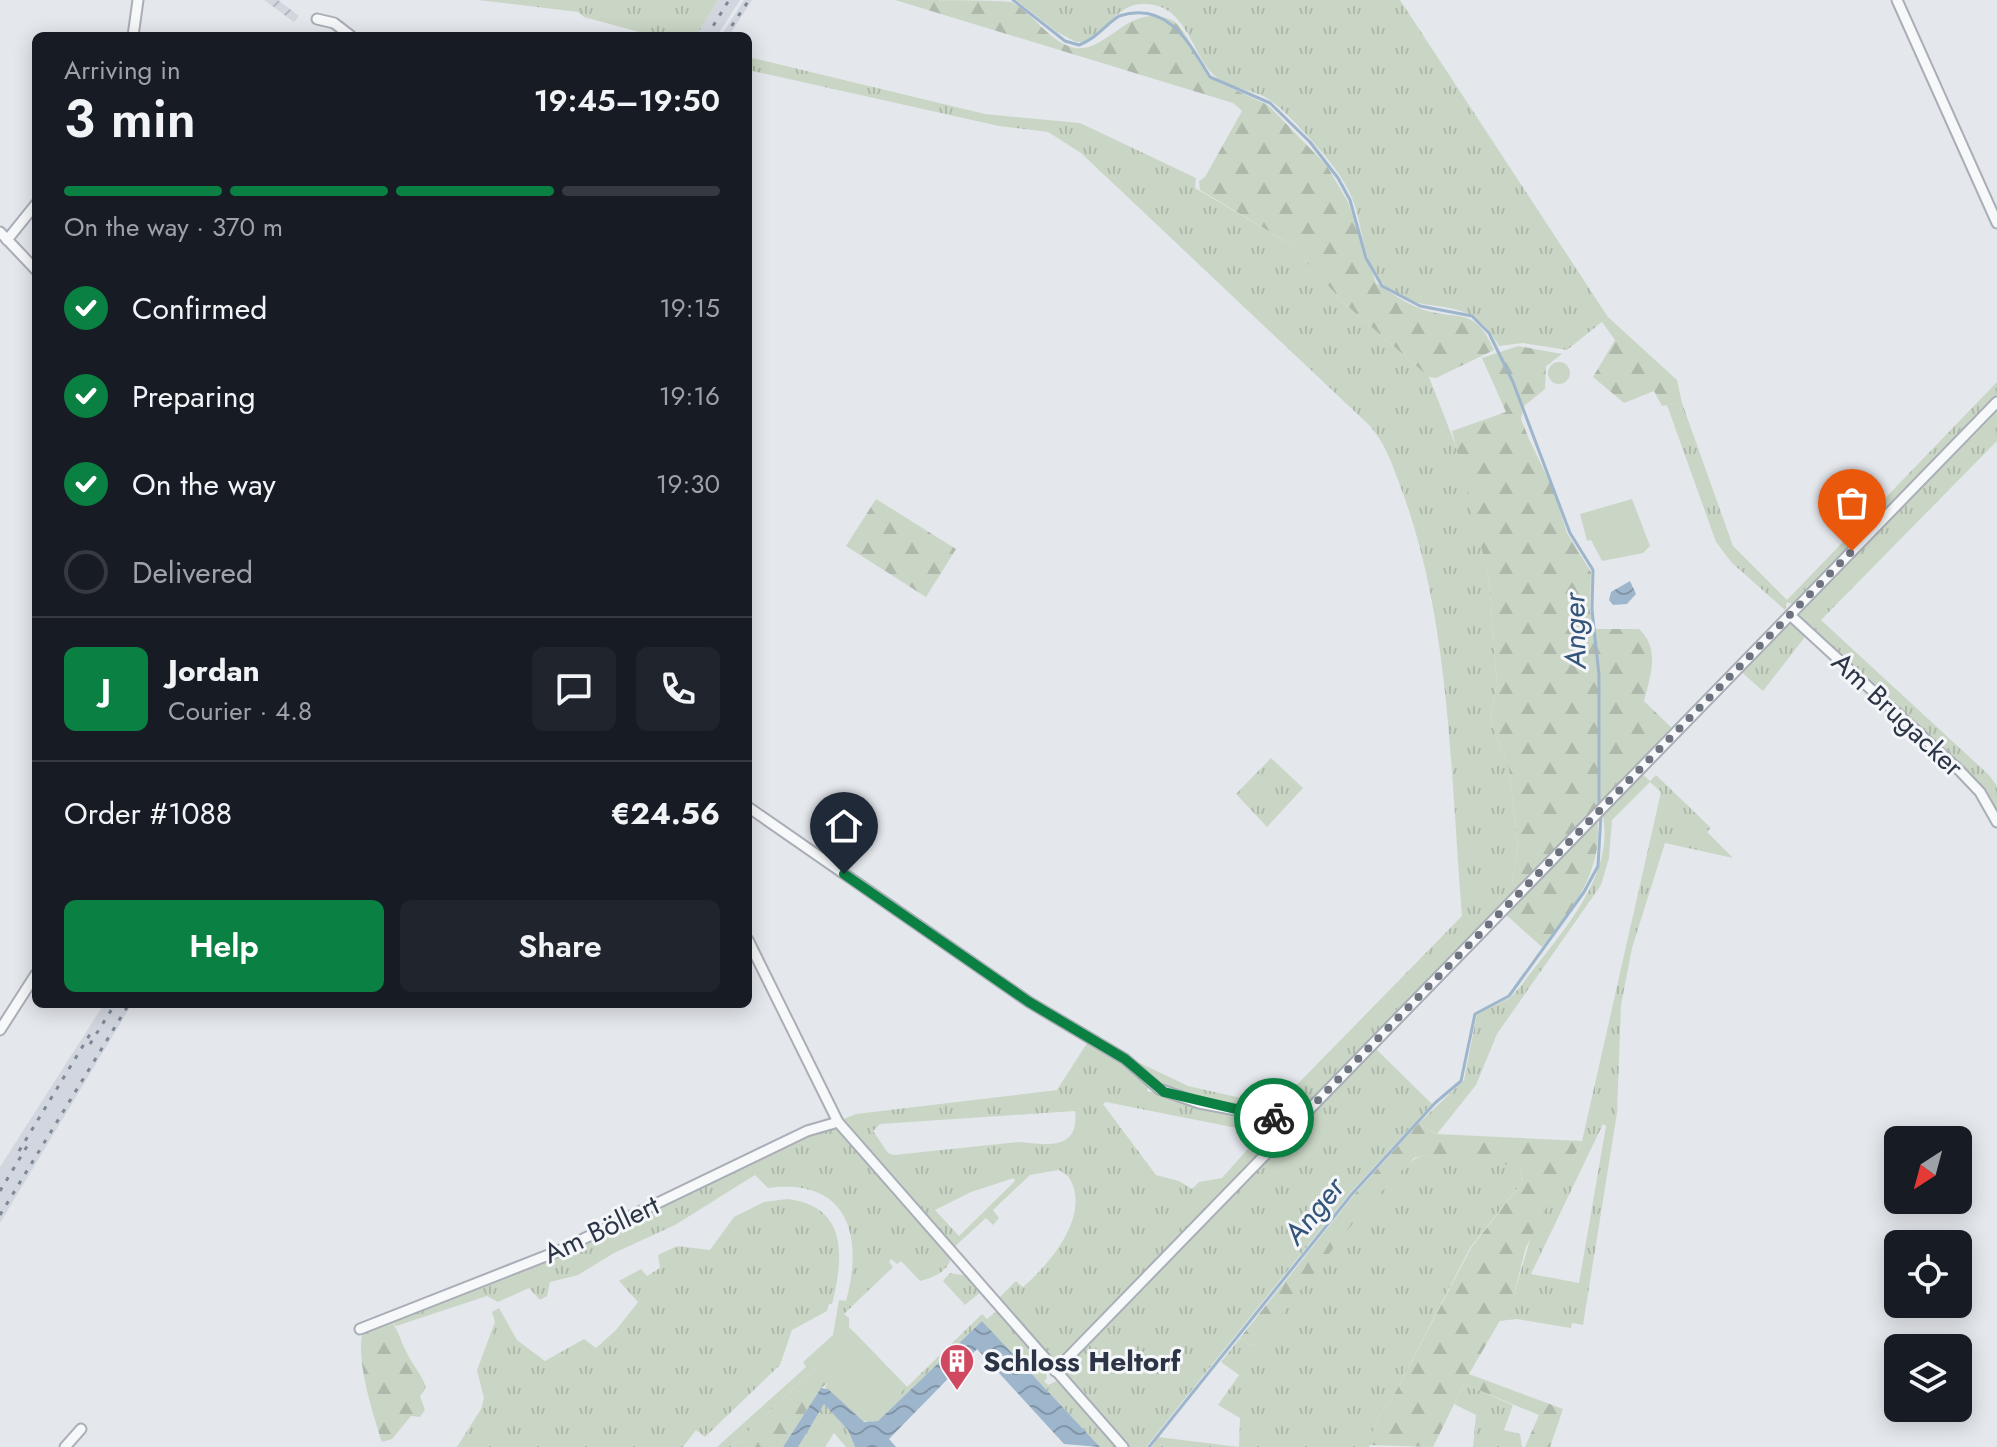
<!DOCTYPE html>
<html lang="en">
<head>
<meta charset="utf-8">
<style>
  body { margin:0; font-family:Jost,sans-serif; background:#20242c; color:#f1f3f6; height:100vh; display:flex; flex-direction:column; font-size:30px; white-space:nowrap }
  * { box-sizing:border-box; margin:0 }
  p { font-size:26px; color:#9ea1a6 }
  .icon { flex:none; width:44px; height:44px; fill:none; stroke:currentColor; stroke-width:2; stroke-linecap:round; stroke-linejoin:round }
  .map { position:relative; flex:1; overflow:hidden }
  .side { position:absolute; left:32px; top:32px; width:720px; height:976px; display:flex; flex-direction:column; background:#171b24; border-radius:12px; box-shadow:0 4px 20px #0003 }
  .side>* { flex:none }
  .needle { width:52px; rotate:216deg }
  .controls { position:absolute; left:1884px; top:1126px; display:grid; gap:16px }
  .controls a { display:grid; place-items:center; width:88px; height:88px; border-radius:12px; background:#171b24; box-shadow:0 4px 20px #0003; font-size:40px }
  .pin { position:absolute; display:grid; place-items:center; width:68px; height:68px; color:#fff; margin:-82px -34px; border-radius:50% 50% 50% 0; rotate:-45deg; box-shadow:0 0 8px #0007 }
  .pin .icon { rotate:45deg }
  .courier { position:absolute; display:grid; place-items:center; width:80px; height:80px; margin:-40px; border:6px solid #0b8043; border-radius:50%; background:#fff; color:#222; box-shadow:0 2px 10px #0007 }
  .overview em { font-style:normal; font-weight:600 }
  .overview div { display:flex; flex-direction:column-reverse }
  .overview { display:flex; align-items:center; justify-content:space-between; height:136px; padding:0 32px }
  h1 { font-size:52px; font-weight:600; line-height:60px }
  .bar { display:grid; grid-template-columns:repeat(4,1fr); gap:12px 8px; align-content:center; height:96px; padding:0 32px }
  .bar i { height:10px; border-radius:6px; background:#363941 }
  .bar .selected { background:#0b8043 }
  .bar p { grid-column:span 4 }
  .line { display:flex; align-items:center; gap:20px; padding:0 32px; border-top:2px solid #363941 }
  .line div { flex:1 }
  .round { display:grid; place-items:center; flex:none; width:84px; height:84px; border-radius:12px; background:#20242c }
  ol { padding:0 32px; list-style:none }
  li { display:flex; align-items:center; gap:24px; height:88px }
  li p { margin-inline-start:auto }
  li .icon { padding:8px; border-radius:50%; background:#0b8043; color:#fff; stroke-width:4 }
  li:last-child { color:#9ea1a6 }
  li i { width:44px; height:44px; border:4px solid #363941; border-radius:50% }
  .primary-button { display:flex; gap:16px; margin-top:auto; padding:16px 32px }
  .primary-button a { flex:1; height:92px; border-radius:12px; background:#0b8043; color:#fff; font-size:32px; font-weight:600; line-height:92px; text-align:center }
  .primary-button a+a { background:#20242c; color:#f1f3f6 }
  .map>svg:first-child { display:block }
  .built { fill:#d2d6de }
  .industrial { fill:url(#industrial-furrows) }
  .grass { fill:url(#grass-tufts); fill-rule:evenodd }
  .forest { fill:url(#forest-firs) }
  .park { fill:#cad6c5 }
  .water { fill:url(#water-waves) }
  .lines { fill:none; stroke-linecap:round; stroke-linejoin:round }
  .stream { stroke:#9eb6cc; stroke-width:3 }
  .minor-casing { stroke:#a9aeb7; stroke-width:13 }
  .minor { stroke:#f7f8fa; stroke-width:9 }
  .rail { stroke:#7d8796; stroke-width:3; stroke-dasharray:4 8; stroke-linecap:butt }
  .done { stroke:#6c737f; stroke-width:8; stroke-dasharray:0 14.4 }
  .route { stroke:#0b8043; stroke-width:10 }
  .labels { text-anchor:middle; stroke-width:6; stroke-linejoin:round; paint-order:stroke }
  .street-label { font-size:28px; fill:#2b3545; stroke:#f4f6f9 }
  .poi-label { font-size:28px; font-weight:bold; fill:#2b3545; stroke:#f4f6f9; text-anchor:start }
  .water-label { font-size:30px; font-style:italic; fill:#34557a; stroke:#f4f6f9 }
</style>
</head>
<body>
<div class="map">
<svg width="1997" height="1447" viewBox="0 0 1997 1447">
  <defs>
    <pattern id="industrial-furrows" width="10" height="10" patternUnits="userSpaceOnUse" patternTransform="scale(2)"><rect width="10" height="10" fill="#d2d6de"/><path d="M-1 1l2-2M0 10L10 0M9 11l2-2" fill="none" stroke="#b4b8c0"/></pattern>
    <pattern id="grass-tufts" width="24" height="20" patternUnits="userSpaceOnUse" patternTransform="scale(2)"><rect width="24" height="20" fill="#cad6c5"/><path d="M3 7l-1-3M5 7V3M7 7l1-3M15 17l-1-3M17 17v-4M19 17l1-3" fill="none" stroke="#aeb8ab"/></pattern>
    <pattern id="forest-firs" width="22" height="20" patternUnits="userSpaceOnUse" patternTransform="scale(2)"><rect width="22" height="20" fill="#cad6c5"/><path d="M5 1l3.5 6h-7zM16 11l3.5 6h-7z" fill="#aeb8ab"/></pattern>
    <pattern id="water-waves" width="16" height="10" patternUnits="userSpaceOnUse" patternTransform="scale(2)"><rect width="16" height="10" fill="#9eb6cc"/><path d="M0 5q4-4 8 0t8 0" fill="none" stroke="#8195a7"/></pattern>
  </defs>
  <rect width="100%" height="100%" fill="#e4e7ec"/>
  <g class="built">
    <path d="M718,0H740L717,36H696Z"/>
    <path d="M744,0H752L729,36H721Z"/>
    <path d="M104,1004H132L0,1223V1167Z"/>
  </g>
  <path class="industrial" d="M264,0H278L299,16L294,22Z"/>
  <g class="grass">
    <path d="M478,0H718L696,36H654L584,17L578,12Z"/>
    <path d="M1016,0H1400L1608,317L1567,350L1523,343L1499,346C1466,283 1414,326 1378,278C1362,256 1362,222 1352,198C1344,178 1328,159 1314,143C1301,129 1282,107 1265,97C1249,89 1223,87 1211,72C1190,48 1184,2 1142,4C1113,4 1102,44 1076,42L1057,32Z"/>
    <path d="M748,57L985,114L1080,123L1196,178L1195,188L1289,243L1345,304L1429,377L1459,454L1489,578L1497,685L1490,719L1509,769L1518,848L1512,883L1519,890L1299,1116L1283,1118L1170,1092L1121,1054L1188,1086L1276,1106L1462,916C1450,772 1451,616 1398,480C1391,461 1384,442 1370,426L1081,153L1048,132L999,126L748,70Z"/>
    <path d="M1997,382V399L1795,605L1787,602L1785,610L1732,563L1716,542L1667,405L1682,403L1733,546L1787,600Z"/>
    <path d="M1997,404V441L1821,620L1989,775L1997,786V817L1991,805L1802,622L1798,612Z"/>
    <path d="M1791,621L1808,633L1763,691L1739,670L1786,622Z"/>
    <path d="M1271,758L1303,788L1267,827L1236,794Z"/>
    <path d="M1640,772L1650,781L1656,775L1711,828L1707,832L1733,858L1665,843L1632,948L1621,1005L1617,1113L1583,1325L1572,1323L1571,1328L1517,1319L1499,1321L1513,1298L1531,1236L1582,1141L1661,792L1650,782L1612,820L1609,858L1601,885L1497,1034L1476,1085L1437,1134L1418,1124L1464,1080L1477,1014L1510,998L1520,987C1555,939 1618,877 1602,812ZM1603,1124L1606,1126L1579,1283L1531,1274Z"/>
    <path d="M1089,1040L1124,1059L1149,1084L1147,1091L1277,1121L1284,1132L1061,1360L1050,1361L997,1300L1016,1281L1023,1287C1050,1264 1093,1213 1068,1176L1059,1170L1030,1175L993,1210L999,1218L993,1225L986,1218L952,1249L841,1120L856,1114L1057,1090ZM1106,1102L1262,1133L1222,1178L1199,1182L1192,1189L1179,1181L1156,1175L1103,1104ZM1075,1111C1080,1152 1044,1144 1019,1142L894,1155L888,1153L873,1131L880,1124ZM1014,1178L1015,1181L959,1236L935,1210L971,1192Z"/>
    <path d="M1373,1046L1432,1104L1350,1193L1146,1447H1127L1065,1378L1067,1372L1064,1365Z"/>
    <path d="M827,1126L837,1127L951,1257C948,1272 934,1277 920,1281L901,1261L897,1264L891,1259L889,1262L893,1267L844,1314L849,1318V1327L907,1387L982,1314L987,1319L998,1310L1044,1363L1047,1378L1044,1381L1048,1385L1059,1380L1121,1447H1100L982,1321L878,1421H862L825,1387L829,1381L814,1369L732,1447H717L806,1367L803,1362L833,1335L839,1300L846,1301C864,1235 848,1178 768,1188L755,1175L675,1225L614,1253L578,1275L550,1282L547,1296L540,1300L529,1288L498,1302L487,1296L396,1326L389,1319L535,1262Z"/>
    <path d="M1423,1155L1509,1163L1520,1166L1523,1181L1470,1248L1395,1393L1377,1419L1369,1447H1152L1158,1437L1239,1447L1240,1418L1218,1405L1239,1375L1221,1362L1240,1338L1251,1346L1258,1344C1288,1305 1383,1169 1423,1155Z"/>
    <path d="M787,1199C848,1206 844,1257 832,1304H829L827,1311L792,1330L780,1365L705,1437L696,1430L683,1447H457L481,1409L484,1398L477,1370L495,1322L492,1312L499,1308L517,1340L545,1361L584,1339L596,1348L616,1330L638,1302L619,1281L641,1269L647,1276L660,1268L658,1255L677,1246L710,1250L734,1217L764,1202Z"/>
    <path d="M950,1273L968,1276L982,1291L965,1305L943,1281Z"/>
    <path d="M1464,1384L1513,1405L1504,1430L1520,1434L1522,1447H1473L1476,1415L1454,1404Z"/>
    <path d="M824,1403L848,1430L855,1447H846L834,1433L825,1447H798Z"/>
  </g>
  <g class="forest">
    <path d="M895,0C917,0 996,0 1011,2C1033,13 1051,44 1075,48C1109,53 1128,0 1174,21C1192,38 1196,59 1209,78L1268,105L1327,166L1348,202L1376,283C1390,292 1405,303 1421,309C1458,322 1474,304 1494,350L1436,378L1429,377L1345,304L1289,243L1200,190L1199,181L1205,177L1242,111L1233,103Z"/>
    <path d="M1608,317L1677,380L1682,403L1662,406L1654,391L1624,403L1593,377L1615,340L1602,322Z"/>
    <path d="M1518,346L1562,354L1546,366L1545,389L1524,406L1521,419L1529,439L1554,491L1567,533L1591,572L1590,612L1596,629H1639C1661,649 1650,677 1644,701L1675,731L1519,890L1512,883L1518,848L1509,769L1490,719L1497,685L1489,578L1452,431L1506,412L1482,358Z"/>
    <path d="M876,499L956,549L926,597L846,546Z"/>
    <path d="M1597,817C1604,869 1574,908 1542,947L1504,913Z"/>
    <path d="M1418,1124L1437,1134L1582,1141L1526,1247L1513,1298L1469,1374L1563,1409L1550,1447H1525L1539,1415L1464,1384L1433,1447L1368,1445L1377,1419L1395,1393L1471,1248L1523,1181L1520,1166L1423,1155L1414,1158L1361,1213L1258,1344L1251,1346L1240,1338L1353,1196Z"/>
    <path d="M389,1319C399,1329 400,1341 407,1353C413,1366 421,1373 426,1387L420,1396L425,1410L420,1417L411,1416L392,1439L382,1442C374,1417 352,1350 365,1328Z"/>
    <path d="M814,1369L829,1382L821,1388L783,1447H732Z"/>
  </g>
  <g class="park">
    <circle cx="1559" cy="373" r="11"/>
    <path d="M1632,499L1650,546L1643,553L1602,561L1591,540L1587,541L1580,514Z"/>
    <path d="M854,1332L907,1387L869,1423L814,1369Z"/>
  </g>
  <g class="water">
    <path d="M1630,581L1636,594L1627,604L1613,605L1609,600L1611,592Z"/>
    <path d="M982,1321L1100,1447L1064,1444L977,1349L889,1439L896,1447H855L848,1430L824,1404L798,1447H783L821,1388L828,1389L864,1422L878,1421Z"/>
  </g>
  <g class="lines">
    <g class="stream">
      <path d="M1013,0L1065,41L1079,45C1096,39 1105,25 1119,16C1170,0 1191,47 1210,77L1270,103L1310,142L1338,178L1350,200L1366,258L1382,286L1420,306L1472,316L1489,333L1513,382L1570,533L1593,570L1592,610L1599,675V807"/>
      <path d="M1149,1447L1352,1194L1435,1103L1461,1081L1475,1014L1509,996L1584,892L1598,866L1601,814"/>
    </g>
    <g class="minor-casing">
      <g id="minor">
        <path d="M1897,0L1997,223"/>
        <path d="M317,19L334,23L351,36"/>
        <path d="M133,36L138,0"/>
        <path d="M0,232L36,270"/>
        <path d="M7,240L36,204"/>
        <path d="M1790,615L1960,771L1980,792L1997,822"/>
        <path d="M748,807L1029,1002L1125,1059L1159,1089L1199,1103L1278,1118L1292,1127"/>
        <path d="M748,940L838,1122L1123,1447"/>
        <path d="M0,1030L36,974"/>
        <path d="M360,1329L556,1252L807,1131L838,1122"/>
        <path d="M1055,1371L1997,402"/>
        <path d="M65,1447L81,1429"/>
      </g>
    </g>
    <use href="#minor" class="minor"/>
    <g class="rail">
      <path d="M707,36L729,0"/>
      <path d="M725,36L749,0"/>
      <path d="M90,1044L115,1004"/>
      <path d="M19,1151L92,1031"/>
      <path d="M0,1191L29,1143"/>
      <path d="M0,1215L129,1004"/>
    </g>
  </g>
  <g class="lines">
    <path class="done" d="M1274,1118L1292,1127L1852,551"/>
    <path class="route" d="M844,874L1029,1002L1125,1059L1164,1092L1274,1118"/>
  </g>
  <defs>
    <g id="building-pin" transform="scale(1.8)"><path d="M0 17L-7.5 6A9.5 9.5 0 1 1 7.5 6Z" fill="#d14861" stroke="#f4f6f9"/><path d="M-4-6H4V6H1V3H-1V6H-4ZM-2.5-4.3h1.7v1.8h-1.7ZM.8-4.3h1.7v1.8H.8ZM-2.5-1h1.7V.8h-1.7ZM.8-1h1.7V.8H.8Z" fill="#fff"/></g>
  </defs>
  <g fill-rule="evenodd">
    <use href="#building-pin" x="957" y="1361"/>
  </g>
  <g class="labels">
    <g class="street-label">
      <text transform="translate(1898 714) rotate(43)" y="10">Am Brugacker</text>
      <text transform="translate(601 1229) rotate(-25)" y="10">Am Böllert</text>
    </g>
    <g class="poi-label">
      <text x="983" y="1371">Schloss Heltorf</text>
    </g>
    <g class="water-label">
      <text transform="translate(1575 631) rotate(-91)" y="10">Anger</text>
      <text transform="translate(1314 1211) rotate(-51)" y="10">Anger</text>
    </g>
  </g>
</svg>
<div class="controls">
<a><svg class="needle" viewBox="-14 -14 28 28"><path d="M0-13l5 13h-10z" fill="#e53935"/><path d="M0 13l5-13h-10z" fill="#9ea1a6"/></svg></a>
<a><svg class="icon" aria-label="locate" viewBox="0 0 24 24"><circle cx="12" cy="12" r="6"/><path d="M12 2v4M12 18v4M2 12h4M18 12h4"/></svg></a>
<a><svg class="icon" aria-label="layers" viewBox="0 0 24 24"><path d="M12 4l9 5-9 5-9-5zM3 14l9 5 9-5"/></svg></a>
</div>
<div class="pin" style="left:1852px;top:551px;background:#ea580c"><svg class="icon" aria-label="bag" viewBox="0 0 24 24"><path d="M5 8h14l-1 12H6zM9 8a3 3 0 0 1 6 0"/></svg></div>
<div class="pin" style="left:844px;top:874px;background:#1f2937"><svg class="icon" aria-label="home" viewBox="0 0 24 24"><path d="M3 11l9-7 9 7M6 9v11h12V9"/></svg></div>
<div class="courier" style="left:1274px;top:1118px"><svg class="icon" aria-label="bike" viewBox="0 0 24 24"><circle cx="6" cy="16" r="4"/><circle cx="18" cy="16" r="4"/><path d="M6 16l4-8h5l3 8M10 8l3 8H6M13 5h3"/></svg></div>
<section class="side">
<div class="overview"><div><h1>3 min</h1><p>Arriving in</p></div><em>19:45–19:50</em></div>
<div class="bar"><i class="selected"></i><i class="selected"></i><i class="selected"></i><i></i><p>On the way · 370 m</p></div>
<ol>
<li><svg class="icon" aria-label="check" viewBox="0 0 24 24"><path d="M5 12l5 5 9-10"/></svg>Confirmed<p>19:15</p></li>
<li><svg class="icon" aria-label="check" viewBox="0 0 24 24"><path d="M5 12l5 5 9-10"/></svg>Preparing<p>19:16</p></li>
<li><svg class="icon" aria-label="check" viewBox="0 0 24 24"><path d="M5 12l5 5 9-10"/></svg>On the way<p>19:30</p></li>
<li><i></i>Delivered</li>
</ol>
<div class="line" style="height:144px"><b class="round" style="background:#0b8043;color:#fff">J</b><div><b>Jordan</b><p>Courier · 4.8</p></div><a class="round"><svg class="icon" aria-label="chat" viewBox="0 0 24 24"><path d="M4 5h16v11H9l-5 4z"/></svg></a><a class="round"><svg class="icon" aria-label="phone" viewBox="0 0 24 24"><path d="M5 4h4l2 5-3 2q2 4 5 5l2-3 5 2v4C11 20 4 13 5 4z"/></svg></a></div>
<div class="line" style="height:104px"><div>Order #1088</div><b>€24.56</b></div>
<div class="primary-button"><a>Help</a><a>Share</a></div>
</section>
</div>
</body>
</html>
